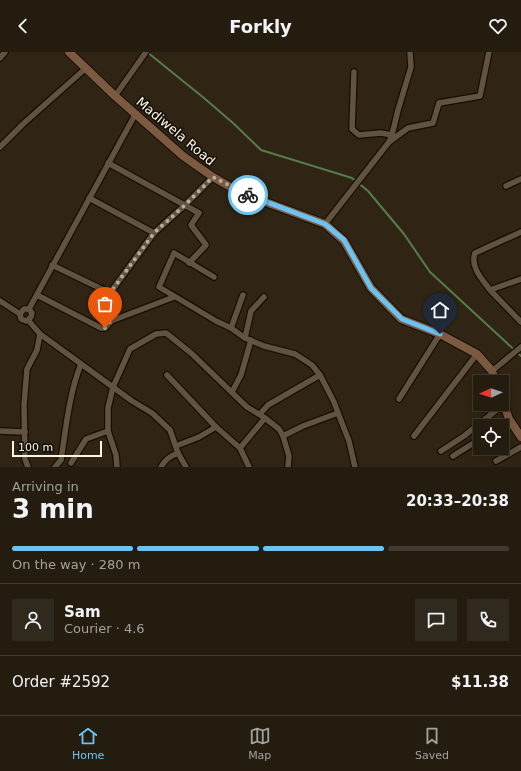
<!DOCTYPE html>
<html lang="en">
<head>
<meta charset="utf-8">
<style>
  body { margin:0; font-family:"DejaVu Sans",sans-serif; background:#30291d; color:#f1f3f6; height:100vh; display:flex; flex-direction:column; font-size:15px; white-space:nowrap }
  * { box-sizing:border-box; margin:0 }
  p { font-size:13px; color:#a3a19e }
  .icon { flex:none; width:22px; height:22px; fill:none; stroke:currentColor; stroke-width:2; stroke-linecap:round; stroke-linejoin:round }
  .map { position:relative; height:415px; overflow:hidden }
  .panel { display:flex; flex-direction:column; background:#241c0f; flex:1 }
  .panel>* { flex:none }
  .needle { width:26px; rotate:266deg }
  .fabs { position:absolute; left:473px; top:323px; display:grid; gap:8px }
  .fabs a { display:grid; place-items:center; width:36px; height:36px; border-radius:0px; background:#241c0f; box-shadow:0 2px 10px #0003,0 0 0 1px #413a2f; font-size:20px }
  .scale { position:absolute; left:12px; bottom:10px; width:90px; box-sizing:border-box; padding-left:4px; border:2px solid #fcf4e9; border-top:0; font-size:11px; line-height:14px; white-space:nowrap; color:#fcf4e9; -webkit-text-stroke:3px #140f08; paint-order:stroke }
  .pin { position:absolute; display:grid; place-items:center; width:34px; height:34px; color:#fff; margin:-41px -17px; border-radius:50% 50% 50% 0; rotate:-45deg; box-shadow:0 0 4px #0007 }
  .pin .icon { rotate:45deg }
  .courier { position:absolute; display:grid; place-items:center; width:40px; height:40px; margin:-20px; border:3px solid #6bc3f2; border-radius:50%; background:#fff; color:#222; box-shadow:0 1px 5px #0007 }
  .summary em { font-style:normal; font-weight:600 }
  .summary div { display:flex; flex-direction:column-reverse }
  .summary { display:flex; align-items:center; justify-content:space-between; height:68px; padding:0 12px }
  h1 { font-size:26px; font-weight:600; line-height:30px }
  .bar { display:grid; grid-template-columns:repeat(4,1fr); gap:6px 4px; align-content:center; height:48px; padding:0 12px }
  .bar i { height:5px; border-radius:3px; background:#413a2f }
  .bar .active { background:#6bc3f2 }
  .bar p { grid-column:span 4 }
  .line { display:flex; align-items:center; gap:10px; padding:0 12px; border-top:1px solid #413a2f }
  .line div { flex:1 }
  .round { display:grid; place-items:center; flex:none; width:42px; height:42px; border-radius:0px; background:#30291d }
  header { display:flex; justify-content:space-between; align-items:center; height:52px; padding:0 12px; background:#241c0f; font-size:18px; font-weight:600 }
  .menu { display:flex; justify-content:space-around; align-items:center; height:56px; border-top:1px solid #413a2f; background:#241c0f; font-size:11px; color:#a3a19e }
  .menu a { display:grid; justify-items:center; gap:2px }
  .menu .active { color:#6bc3f2 }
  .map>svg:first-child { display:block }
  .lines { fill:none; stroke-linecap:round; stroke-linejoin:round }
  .stream { stroke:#557c4a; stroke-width:2 }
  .minor-casing { stroke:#180d01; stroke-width:8 }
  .secondary-casing { stroke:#180d01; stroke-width:10 }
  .minor { stroke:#605341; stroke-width:5.5 }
  .secondary { stroke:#7c5a42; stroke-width:8 }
  .done { stroke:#b5ac9e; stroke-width:4; stroke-dasharray:0 7.2 }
  .route { stroke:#6bc3f2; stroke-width:5 }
  .labels { text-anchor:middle; stroke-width:3; stroke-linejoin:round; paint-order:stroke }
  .street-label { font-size:13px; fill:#fcf4e9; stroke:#140f08 }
</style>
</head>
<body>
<header><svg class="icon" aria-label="back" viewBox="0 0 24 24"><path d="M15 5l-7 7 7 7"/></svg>Forkly<svg class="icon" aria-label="heart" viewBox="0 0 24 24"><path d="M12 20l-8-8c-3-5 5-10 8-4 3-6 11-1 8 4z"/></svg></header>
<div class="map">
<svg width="521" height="415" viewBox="0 0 521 415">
  <rect width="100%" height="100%" fill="#302514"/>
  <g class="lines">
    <path class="stream" d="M147,0L204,46L233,71L261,98L352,126L368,139L404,182L430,220L521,304"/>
    <g class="minor-casing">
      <g id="minor">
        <path d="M0,6L5,0"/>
        <path d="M354,20L352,77L359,83L381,81L392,83"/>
        <path d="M115,44L146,0"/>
        <path d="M389,90L408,76L433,71L439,51L480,44L489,0"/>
        <path d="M0,95L23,72L86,16"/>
        <path d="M108,111L199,161L191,173L206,193L189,211"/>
        <path d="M506,134L521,127"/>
        <path d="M89,146L154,181"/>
        <path d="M325,172L389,90L392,83L398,58L411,15L410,0"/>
        <path d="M52,213L110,241"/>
        <path d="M214,225L174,201L159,235L216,269L231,276L245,286L264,294L295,302L312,313L320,323L334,350L338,361L349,389L355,415"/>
        <path d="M521,227L490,238L521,270"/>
        <path d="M490,238C482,227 470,215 475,201L521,180"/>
        <path d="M37,243L101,276H105L111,269L110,241L154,181L184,154L213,125"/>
        <path d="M0,249L20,262"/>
        <path d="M29,257L136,61"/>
        <path d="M111,269L174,245"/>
        <path d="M231,276L243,243"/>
        <path d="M40,282L132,349L152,361L170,378L178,401L186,415"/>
        <path d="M245,286L251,259L264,245"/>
        <path d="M492,319L521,295"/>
        <path d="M167,323L216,375L240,396L249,415"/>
        <path d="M232,340L241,323L251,288"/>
        <path d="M399,347L440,282"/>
        <path d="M260,362L268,353L320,323"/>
        <path d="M499,374L509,367"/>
        <path d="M0,379L25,380"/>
        <path d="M283,384L303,374L338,361"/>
        <path d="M414,384L477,302"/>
        <path d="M176,394L199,385L216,375"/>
        <path d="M240,396L265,366"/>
        <path d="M441,399L464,384L504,352"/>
        <path d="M453,404L480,387"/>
        <path d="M496,409L521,395"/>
        <path d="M71,411L86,387L108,379"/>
        <path d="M28,415L25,407L24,353L27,317L37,298L40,282L28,268L26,269L21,267L20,262L24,257H29L32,261L31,265L28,268"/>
        <path d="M55,415L61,408C66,376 69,342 81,312"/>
        <path d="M117,415L116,403L108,379V356L113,335L130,297L156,282L166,281L191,301L247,355L265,366L279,377L283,384L289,404L288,415"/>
        <path d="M161,415C165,407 171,404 178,401"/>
      </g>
    </g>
    <g class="secondary-casing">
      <g id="secondary">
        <path d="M69,0L115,44L183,104L213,125L241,141L325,172L344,189L371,236L401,267L440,282L477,302L492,319L496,330"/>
        <path d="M502,347L509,367L521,385"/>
      </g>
    </g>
    <use href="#minor" class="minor"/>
    <use href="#secondary" class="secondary"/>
  </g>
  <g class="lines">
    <path class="done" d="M105,276L111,269L110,241L154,181L184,154L213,125L248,143"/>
    <path class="route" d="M248,143L325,172L344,188L371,236L402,267L440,282"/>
  </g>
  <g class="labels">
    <g class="street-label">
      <text transform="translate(176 79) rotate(40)" y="5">Madiwela Road</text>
    </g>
  </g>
</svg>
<div class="fabs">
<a><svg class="needle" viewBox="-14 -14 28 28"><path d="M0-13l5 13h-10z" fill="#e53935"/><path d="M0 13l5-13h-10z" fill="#a3a19e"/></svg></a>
<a><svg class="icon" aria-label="locate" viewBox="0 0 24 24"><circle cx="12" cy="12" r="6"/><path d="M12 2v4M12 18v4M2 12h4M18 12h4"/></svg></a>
</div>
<div class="scale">100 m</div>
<div class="pin" style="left:105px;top:276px;background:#ea580c"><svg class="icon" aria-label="bag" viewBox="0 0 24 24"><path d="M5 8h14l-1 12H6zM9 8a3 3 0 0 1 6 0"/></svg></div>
<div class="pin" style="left:440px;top:282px;background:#1f2937"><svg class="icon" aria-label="home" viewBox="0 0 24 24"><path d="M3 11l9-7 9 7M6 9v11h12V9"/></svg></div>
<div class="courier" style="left:248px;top:143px"><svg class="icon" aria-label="bike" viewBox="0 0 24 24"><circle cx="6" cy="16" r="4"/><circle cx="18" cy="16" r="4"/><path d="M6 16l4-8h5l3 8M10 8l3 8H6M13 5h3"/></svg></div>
</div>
<section class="panel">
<div class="summary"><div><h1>3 min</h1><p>Arriving in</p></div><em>20:33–20:38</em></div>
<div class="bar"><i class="active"></i><i class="active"></i><i class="active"></i><i></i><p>On the way · 280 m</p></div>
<div class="line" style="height:72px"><a class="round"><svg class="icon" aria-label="person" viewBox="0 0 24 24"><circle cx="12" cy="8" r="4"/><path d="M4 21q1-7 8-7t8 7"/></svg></a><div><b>Sam</b><p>Courier · 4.6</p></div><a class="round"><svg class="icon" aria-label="chat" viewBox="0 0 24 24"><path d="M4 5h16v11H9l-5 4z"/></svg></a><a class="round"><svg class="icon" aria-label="phone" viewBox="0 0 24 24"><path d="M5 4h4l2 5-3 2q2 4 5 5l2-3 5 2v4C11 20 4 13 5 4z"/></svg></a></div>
<div class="line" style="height:52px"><div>Order #2592</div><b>$11.38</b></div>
</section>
<nav class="menu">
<a class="active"><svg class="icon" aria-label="home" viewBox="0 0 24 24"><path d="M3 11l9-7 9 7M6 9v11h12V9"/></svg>Home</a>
<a><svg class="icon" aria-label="map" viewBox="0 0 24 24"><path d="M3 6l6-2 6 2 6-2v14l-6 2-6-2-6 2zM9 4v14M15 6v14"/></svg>Map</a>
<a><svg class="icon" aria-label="saved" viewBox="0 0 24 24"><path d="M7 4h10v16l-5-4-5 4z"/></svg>Saved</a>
</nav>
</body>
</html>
